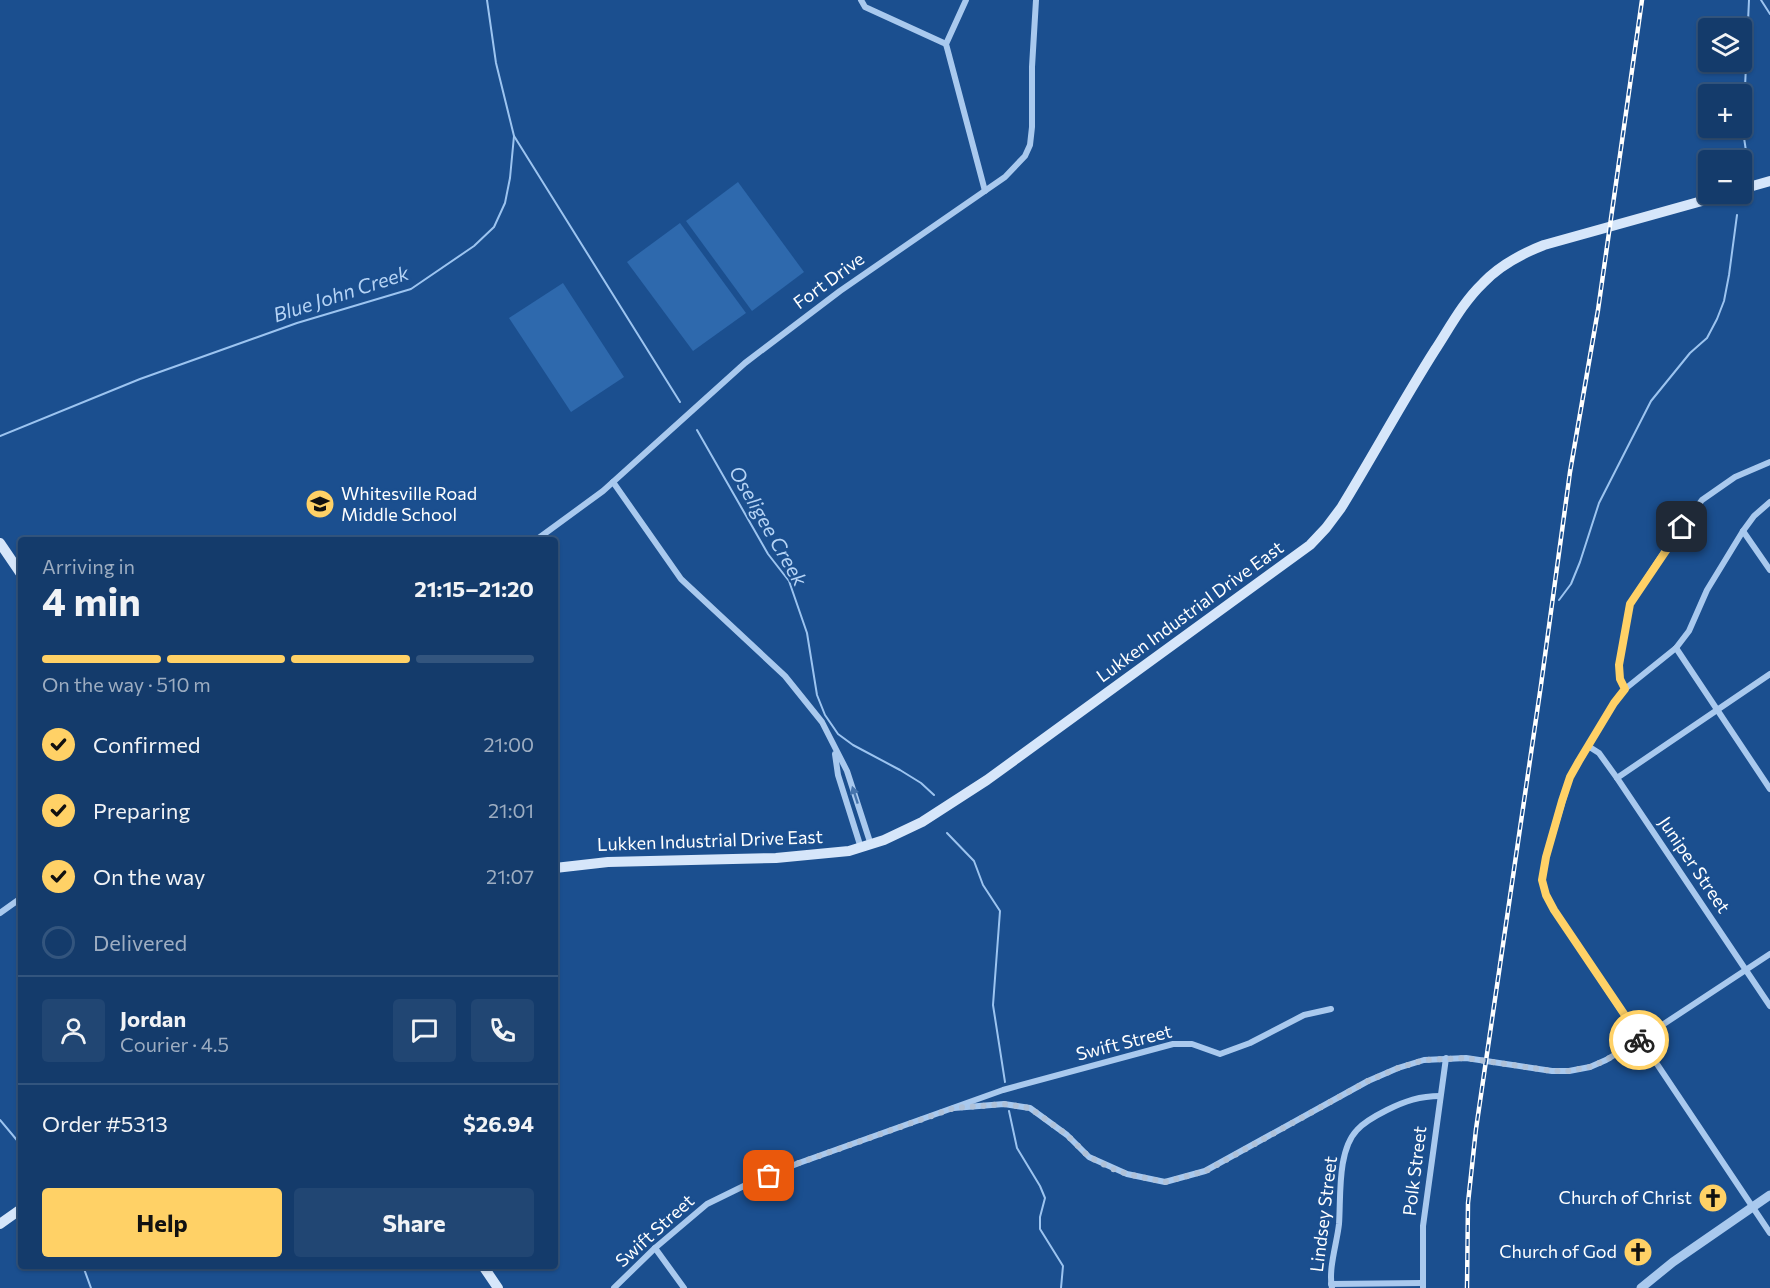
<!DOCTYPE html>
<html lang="en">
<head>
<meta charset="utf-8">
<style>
  body { margin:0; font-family:Commissioner,sans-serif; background:#214673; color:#f1f3f6; height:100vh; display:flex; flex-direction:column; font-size:22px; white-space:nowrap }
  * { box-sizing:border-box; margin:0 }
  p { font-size:20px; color:#9dadc1 }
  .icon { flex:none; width:33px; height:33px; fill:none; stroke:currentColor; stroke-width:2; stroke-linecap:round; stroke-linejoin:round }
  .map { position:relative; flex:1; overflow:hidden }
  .side { position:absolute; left:18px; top:537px; width:540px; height:732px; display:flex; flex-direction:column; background:#143b6b; border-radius:6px; box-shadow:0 2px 4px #0004,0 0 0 2px #33557e }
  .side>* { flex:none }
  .tools { position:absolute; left:1698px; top:18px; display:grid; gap:12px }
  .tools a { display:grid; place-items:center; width:54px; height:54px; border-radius:6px; background:#143b6b; box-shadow:0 2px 4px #0004,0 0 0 2px #33557e; font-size:30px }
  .pin { position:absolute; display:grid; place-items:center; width:51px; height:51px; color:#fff; margin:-26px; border-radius:12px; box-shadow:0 3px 9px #0006 }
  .courier { position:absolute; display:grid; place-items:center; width:60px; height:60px; margin:-30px; border:4px solid #ffd166; border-radius:50%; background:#fff; color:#222; box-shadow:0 2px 8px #0007 }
  .head em { font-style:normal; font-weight:700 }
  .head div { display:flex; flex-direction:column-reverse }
  .head { display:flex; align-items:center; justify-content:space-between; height:102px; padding:0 24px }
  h1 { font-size:39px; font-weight:700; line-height:45px }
  .bar { display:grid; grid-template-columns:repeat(4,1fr); gap:9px 6px; align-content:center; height:72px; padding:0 24px }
  .bar i { height:8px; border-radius:4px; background:#33557e }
  .bar .selected { background:#ffd166 }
  .bar p { grid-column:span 4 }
  .line { display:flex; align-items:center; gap:15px; padding:0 24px; border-top:2px solid #33557e }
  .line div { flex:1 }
  .round { display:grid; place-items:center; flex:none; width:63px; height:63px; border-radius:6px; background:#214673 }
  ol { padding:0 24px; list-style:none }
  li { display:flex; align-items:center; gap:18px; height:66px }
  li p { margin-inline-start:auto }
  li .icon { padding:6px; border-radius:50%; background:#ffd166; color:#111; stroke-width:4 }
  li:last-child { color:#9dadc1 }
  li i { width:33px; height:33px; border:3px solid #33557e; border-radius:50% }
  .button { display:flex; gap:12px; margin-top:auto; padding:12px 24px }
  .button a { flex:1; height:69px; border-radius:6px; background:#ffd166; color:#111; font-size:24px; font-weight:700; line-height:69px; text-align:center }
  .button a+a { background:#214673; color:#f1f3f6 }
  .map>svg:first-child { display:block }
  .green { fill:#2e69ad }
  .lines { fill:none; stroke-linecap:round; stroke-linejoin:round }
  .stream { stroke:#9cc4f0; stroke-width:2 }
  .minor { stroke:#a9c9ee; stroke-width:6 }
  .tertiary { stroke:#a9c9ee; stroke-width:9 }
  .secondary { stroke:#d6e6fa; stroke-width:10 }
  .rail-casing { stroke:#fff; stroke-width:4.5 }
  .rail { stroke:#1b4f8f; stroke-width:2; stroke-dasharray:7; stroke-linecap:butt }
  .oneway { fill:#4674ac }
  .done { stroke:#afc1d8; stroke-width:6; stroke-dasharray:0 10.8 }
  .route { stroke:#ffd166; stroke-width:8 }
  .labels { text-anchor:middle; stroke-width:4.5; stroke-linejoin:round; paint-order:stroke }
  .street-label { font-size:18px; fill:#fff; stroke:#1b4f8f }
  .poi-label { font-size:18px; fill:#fff; stroke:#1b4f8f; text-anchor:end }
  .water-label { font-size:20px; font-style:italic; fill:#b5d3f5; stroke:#1b4f8f }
</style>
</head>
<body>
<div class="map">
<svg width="1770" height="1288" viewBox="0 0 1770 1288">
  <rect width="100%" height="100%" fill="#1b4f8f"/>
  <g class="green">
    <path d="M738,182L804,272L752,311L686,221Z"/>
    <path d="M680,223L746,313L693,351L627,262Z"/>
    <path d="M563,283L624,377L571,412L509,318Z"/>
  </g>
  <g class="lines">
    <g class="stream">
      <path d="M1761,0L1770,14"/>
      <path d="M514,136L680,402"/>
      <path d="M1743,170L1746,151L1743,131L1749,0"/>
      <path d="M697,430L768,554L789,581L807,633L817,695L825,715L838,734L853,745L900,770L921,783L934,795"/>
      <path d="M0,436L140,379L297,323L411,289L474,246L494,227L505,203L510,178L514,136L496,63L487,0"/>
      <path d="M1559,600L1571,584L1580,562L1599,503L1651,401L1690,353L1707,338L1717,319L1724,301L1729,275L1737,215"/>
      <path d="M947,833L974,861L983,885L1000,911L993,1005L1005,1082"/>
      <path d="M1009,1111L1017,1148L1040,1186L1045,1198L1040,1217V1229L1063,1266L1061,1288"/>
      <path d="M0,1120L21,1145"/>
      <path d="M83,1266L91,1288"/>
    </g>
    <g class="minor">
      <path d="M861,0L865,7L946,44"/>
      <path d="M966,0L946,44L985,191"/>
      <path d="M613,482L681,579L785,676L822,722L847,771L871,845"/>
      <path d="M1770,502L1754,516L1743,531L1707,590L1689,631L1676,648L1625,689L1614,703L1570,777L1546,857L1542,880L1546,895L1554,910L1770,1233"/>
      <path d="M1743,531L1770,570"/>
      <path d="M536,540L603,491L745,363L840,291L1005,177L1025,156L1030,145L1032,127V67L1036,0"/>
      <path d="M1676,648L1770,789"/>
      <path d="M1625,689L1620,679L1619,665L1630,604L1672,540L1702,500L1735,477L1770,462"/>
      <path d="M1588,746L1599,753L1617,778L1770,1006"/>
      <path d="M835,754L838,775L861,848"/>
      <path d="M1617,778L1770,674"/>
      <path d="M0,913L21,898"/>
      <path d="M954,1108L1004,1104L1030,1108L1067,1135L1089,1157L1127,1174L1165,1182L1205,1171L1368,1081L1398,1068L1424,1060L1466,1058L1552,1071H1569L1590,1067L1606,1060L1641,1039L1770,954"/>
      <path d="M655,1248L684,1288"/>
      <path d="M1331,1284L1422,1283"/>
      <path d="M614,1288L655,1248L707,1204L754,1181L799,1163L1003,1090L1173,1044H1192L1220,1054L1250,1043L1304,1015L1331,1009"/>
      <path d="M1332,1288C1328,1269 1337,1243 1339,1224C1341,1197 1337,1151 1357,1130C1365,1121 1377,1115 1387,1110C1405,1101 1420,1096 1440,1096"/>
      <path d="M1423,1288V1226L1446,1058"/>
    </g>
    <path class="tertiary" d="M1641,1288L1673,1262L1770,1195"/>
    <g class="secondary">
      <path d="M1742,189L1770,181"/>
      <path d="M0,543L21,574"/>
      <path d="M555,868L608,862L776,858L849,851L884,840L922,822L987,780L1310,545L1326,528L1341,508C1373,456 1402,402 1435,350C1450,327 1463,302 1483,283C1500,265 1521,254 1544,245L1727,194"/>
      <path d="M0,1224L21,1209"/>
      <path d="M483,1266L498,1288"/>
    </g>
    <g class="rail-casing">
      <path id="rail" d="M1467,1288L1468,1203L1476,1129L1541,685L1570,472L1598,310L1642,0"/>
    </g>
    <use href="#rail" class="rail"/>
  </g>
  <defs><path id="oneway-solid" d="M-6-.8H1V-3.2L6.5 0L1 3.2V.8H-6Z" transform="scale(1.5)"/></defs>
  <use class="oneway" href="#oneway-solid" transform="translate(855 795) rotate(-108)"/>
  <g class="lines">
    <path class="done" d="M769,1176L799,1163L954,1108L1004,1104L1030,1108L1067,1135L1089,1157L1113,1169L1127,1174L1165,1182L1206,1171L1368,1081L1398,1068L1424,1060L1466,1058L1552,1071H1569L1590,1067L1606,1060L1639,1040"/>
    <path class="route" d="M1639,1040L1641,1039L1554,910L1546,895L1542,880L1546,857L1562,801L1570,777L1579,761L1614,703L1625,689L1620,679L1619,665L1630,604L1682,527"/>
  </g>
  <defs>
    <g id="school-disc" transform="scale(1.5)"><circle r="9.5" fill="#ffd166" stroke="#1b4f8f"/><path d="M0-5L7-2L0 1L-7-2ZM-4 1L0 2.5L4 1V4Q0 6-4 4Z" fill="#111"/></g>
    <g id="church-disc" transform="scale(1.5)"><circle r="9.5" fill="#ffd166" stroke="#1b4f8f"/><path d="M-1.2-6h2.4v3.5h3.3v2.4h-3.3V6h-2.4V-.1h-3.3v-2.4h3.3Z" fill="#111"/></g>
  </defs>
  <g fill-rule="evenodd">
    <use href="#school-disc" x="320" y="504"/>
    <use href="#church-disc" x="1713" y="1198"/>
    <use href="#church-disc" x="1638" y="1252"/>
  </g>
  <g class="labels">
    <g class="street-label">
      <text transform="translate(829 281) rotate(-36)" y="6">Fort Drive</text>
      <text transform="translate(1190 612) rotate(-36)" y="6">Lukken Industrial Drive East</text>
      <text transform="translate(710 841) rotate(-2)" y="6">Lukken Industrial Drive East</text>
      <text transform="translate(1694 865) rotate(56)" y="6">Juniper Street</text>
      <text transform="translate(1124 1043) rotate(-14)" y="6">Swift Street</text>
      <text transform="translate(1415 1171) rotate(-83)" y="6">Polk Street</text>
      <text transform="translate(1324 1214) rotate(-83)" y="6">Lindsey Street</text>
      <text transform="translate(655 1231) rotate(-42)" y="6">Swift Street</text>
    </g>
    <g class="poi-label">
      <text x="341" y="500" text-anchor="start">Whitesville Road<tspan x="341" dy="21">Middle School</tspan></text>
      <text x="1692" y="1204">Church of Christ</text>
      <text x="1617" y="1258">Church of God</text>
    </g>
    <g class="water-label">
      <text transform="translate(341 294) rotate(-18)" y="7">Blue John Creek</text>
      <text transform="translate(768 526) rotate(60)" y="7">Oseligee Creek</text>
    </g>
  </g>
</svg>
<div class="tools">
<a><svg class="icon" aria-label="layers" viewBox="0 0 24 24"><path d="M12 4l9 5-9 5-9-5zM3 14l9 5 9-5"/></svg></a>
<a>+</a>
<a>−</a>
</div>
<div class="pin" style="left:769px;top:1176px;background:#ea580c"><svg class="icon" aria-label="bag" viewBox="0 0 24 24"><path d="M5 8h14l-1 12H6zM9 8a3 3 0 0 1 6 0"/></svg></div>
<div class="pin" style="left:1682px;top:527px;background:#1f2937"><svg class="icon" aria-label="home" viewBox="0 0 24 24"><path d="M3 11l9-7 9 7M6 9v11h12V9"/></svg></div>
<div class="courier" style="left:1639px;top:1040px"><svg class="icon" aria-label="bike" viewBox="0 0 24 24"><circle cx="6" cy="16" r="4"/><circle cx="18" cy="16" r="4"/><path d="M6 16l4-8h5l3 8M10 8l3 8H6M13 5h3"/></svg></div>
<section class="side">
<div class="head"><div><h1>4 min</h1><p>Arriving in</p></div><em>21:15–21:20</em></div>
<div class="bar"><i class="selected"></i><i class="selected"></i><i class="selected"></i><i></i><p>On the way · 510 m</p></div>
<ol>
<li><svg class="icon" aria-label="check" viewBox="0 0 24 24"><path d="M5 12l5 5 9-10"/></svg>Confirmed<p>21:00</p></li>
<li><svg class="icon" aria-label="check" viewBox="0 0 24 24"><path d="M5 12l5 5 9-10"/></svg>Preparing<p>21:01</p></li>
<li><svg class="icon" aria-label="check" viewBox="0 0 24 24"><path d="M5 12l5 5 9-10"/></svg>On the way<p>21:07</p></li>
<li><i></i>Delivered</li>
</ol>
<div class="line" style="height:108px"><a class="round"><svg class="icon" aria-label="person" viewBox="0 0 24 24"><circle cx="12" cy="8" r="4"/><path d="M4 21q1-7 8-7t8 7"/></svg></a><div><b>Jordan</b><p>Courier · 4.5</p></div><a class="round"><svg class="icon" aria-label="chat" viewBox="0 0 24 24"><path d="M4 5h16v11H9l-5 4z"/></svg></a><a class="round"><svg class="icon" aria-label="phone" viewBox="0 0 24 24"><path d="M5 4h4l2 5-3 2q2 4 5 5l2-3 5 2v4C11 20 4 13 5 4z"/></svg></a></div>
<div class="line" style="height:78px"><div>Order #5313</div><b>$26.94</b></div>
<div class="button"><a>Help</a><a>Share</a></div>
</section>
</div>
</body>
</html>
